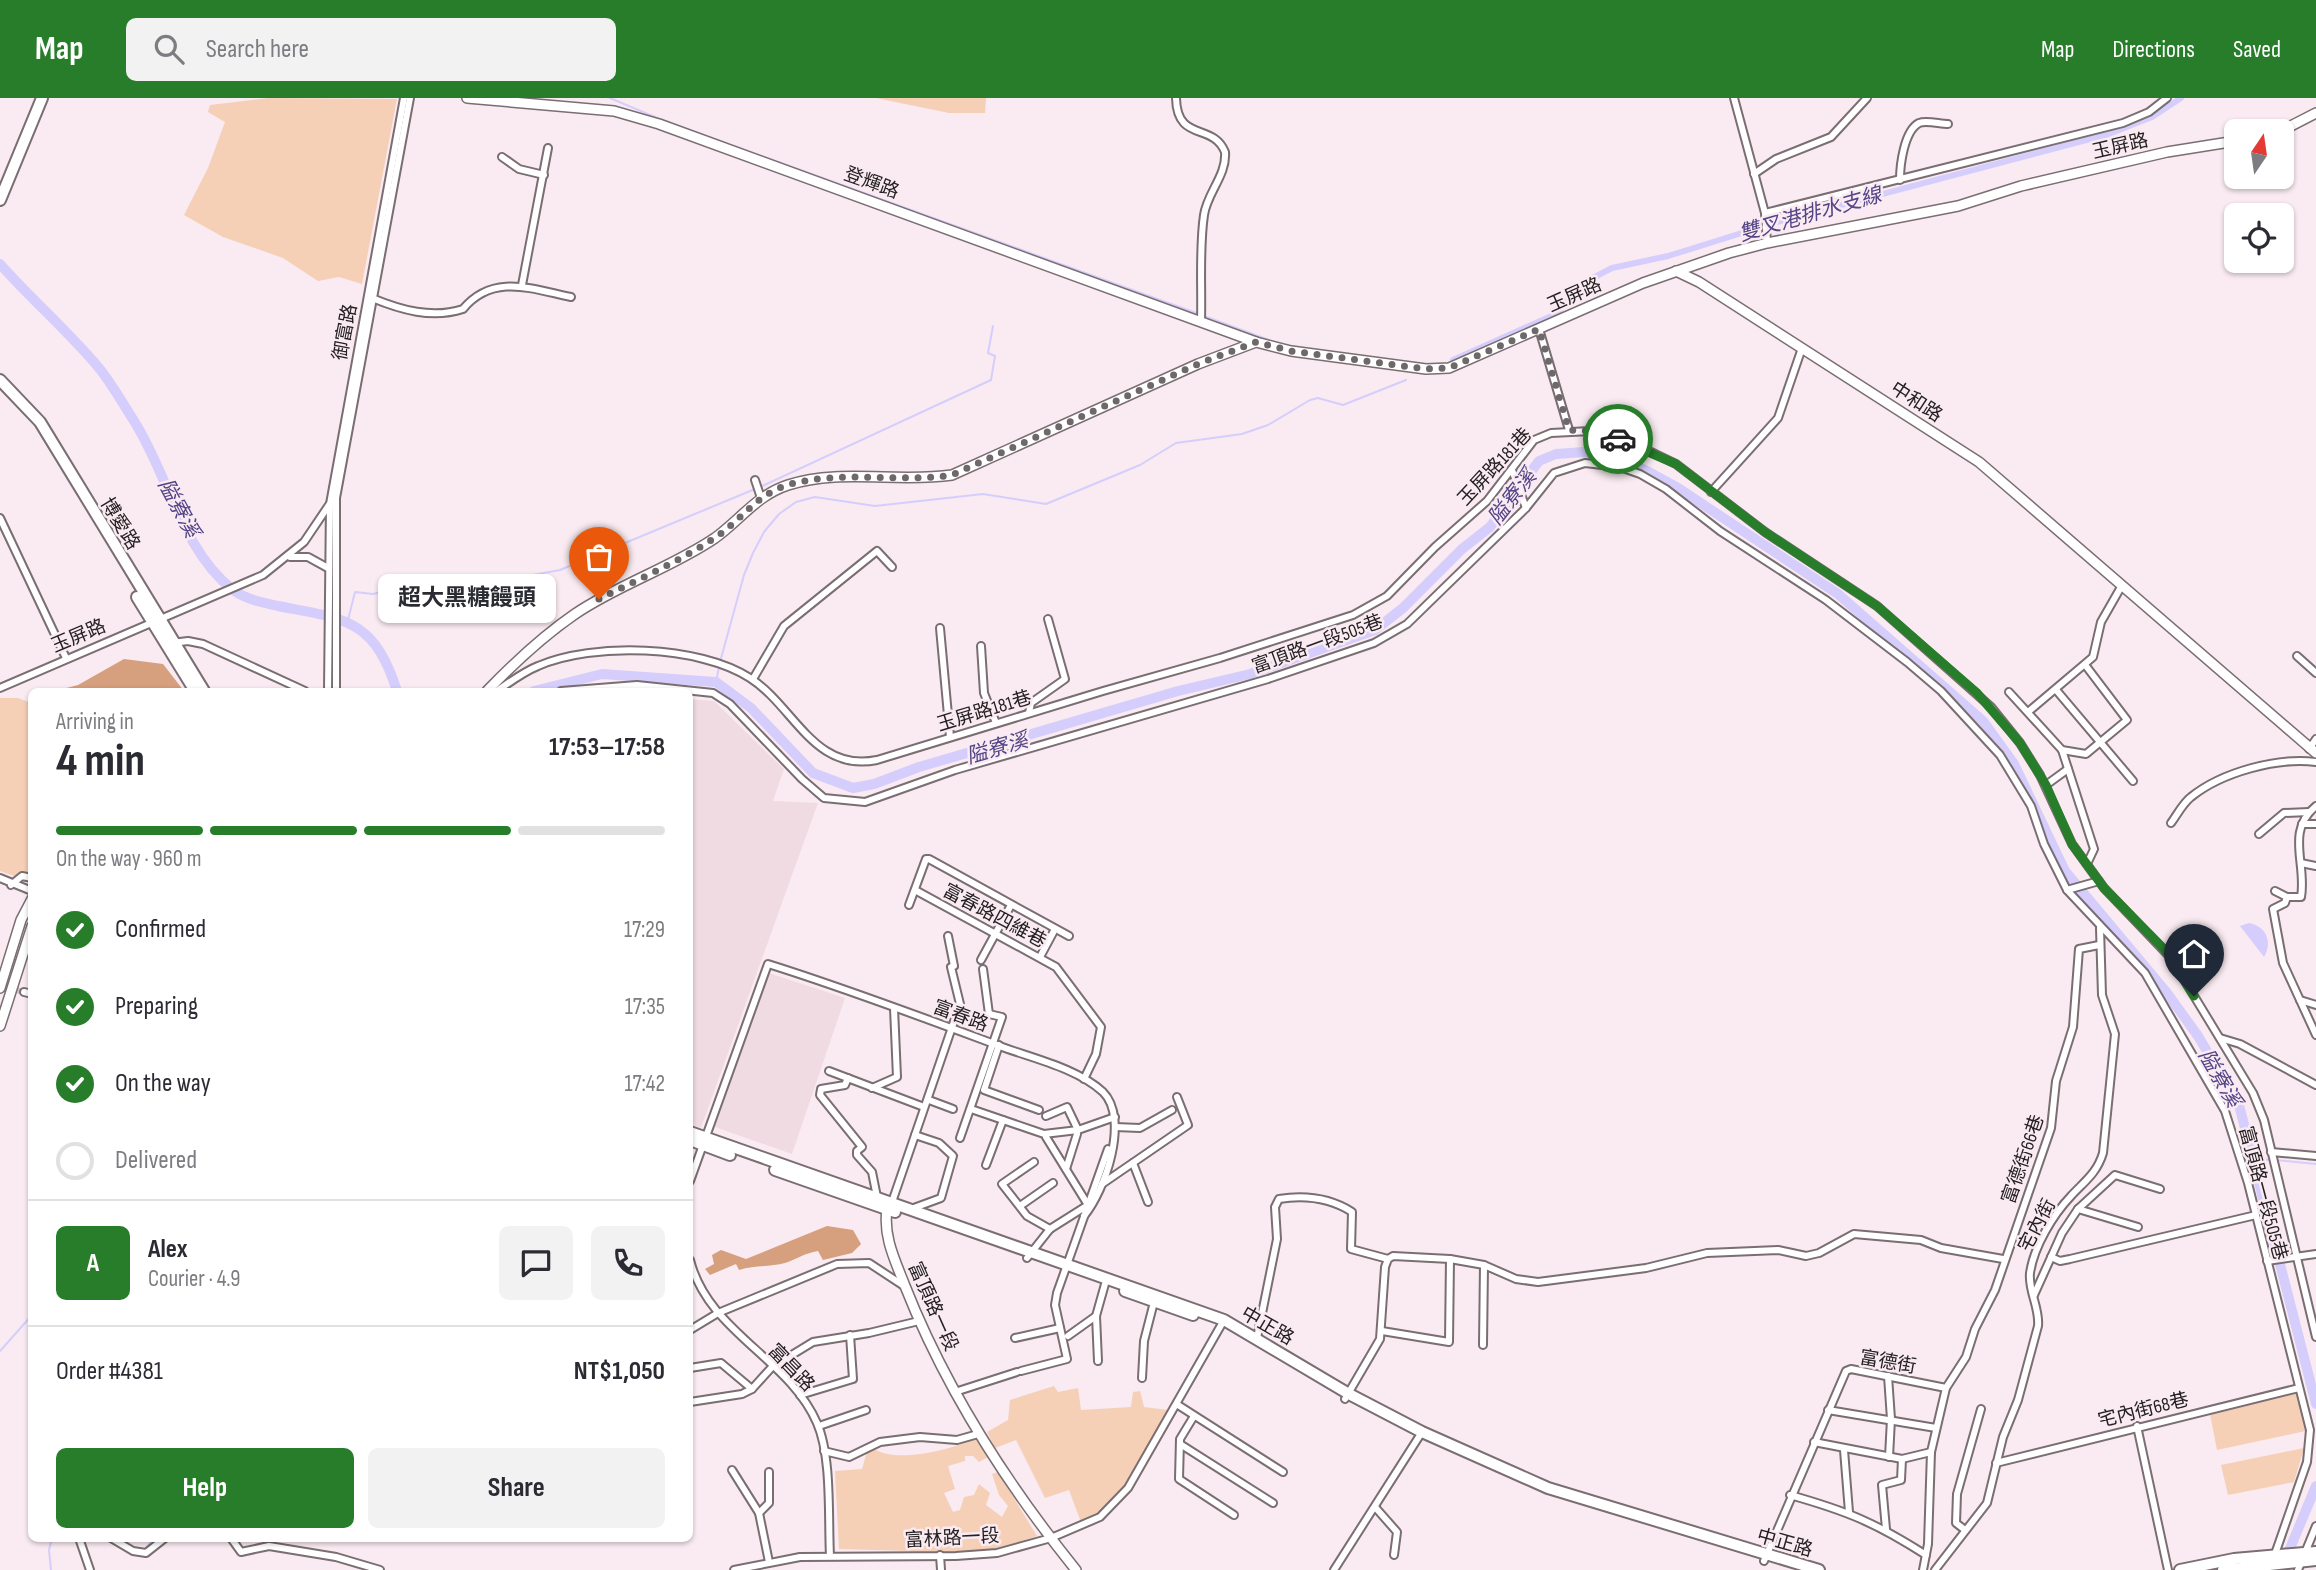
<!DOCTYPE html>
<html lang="en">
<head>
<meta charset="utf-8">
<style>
  body { margin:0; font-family:"Sofia Sans Condensed","Noto Sans TC",sans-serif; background:#f2f2f3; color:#2b2b33; height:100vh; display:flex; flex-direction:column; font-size:26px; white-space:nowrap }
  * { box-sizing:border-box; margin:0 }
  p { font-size:23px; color:#7c7c81 }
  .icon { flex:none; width:38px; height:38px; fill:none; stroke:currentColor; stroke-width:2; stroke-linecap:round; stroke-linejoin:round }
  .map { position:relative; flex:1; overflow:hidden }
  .panel { position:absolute; left:28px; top:590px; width:665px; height:854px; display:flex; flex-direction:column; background:#fff; border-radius:10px; box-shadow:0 2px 5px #0004 }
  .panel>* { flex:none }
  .needle { width:46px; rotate:13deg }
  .buttons { position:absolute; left:2224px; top:21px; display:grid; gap:14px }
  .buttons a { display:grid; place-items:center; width:70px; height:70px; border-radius:10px; background:#fff; box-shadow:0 2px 5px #0004; font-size:35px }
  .pin { position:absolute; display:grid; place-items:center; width:60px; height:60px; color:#fff; margin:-72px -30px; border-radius:50% 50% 50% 0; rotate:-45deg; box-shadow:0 0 7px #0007 }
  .pin .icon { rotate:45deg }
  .courier { position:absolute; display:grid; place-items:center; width:70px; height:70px; margin:-35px; border:5px solid #277d2a; border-radius:50%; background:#fff; color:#222; box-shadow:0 2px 9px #0007 }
  .bubble { position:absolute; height:49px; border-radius:10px; background:#fff; box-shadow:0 2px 5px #0004; font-size:23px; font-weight:700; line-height:49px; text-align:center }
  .overview em { font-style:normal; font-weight:700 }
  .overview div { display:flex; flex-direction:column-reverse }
  .overview { display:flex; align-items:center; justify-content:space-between; height:119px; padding:0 28px }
  h1 { font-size:46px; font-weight:700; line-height:52px }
  .bar { display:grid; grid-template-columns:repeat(4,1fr); gap:10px 7px; align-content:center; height:84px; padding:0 28px }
  .bar i { height:9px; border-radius:5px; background:#e1e1e2 }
  .bar .on { background:#277d2a }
  .bar p { grid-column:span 4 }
  .line { display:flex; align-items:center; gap:18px; padding:0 28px; border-top:2px solid #e1e1e2 }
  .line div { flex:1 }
  .round { display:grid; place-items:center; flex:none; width:74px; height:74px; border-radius:10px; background:#f2f2f3 }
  ol { padding:0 28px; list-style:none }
  li { display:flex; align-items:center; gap:21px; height:77px }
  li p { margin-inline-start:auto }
  li .icon { padding:7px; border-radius:50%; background:#277d2a; color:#fff; stroke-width:4 }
  li:last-child { color:#7c7c81 }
  li i { width:38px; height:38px; border:4px solid #e1e1e2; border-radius:50% }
  .cta { display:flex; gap:14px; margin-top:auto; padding:14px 28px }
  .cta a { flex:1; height:80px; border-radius:10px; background:#277d2a; color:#fff; font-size:28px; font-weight:700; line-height:80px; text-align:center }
  .cta a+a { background:#f2f2f3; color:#2b2b33 }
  header { display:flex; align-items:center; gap:42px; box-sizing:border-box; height:98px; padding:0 35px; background:#277d2a; color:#fff }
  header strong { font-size:33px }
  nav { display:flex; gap:38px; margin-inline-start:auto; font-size:24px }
  .search { width:490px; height:63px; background:#f2f2f3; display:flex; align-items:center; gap:18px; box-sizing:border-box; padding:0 24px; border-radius:10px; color:#7c7c81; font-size:26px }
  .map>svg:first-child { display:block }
  .built { fill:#f1dbe3 }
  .green { fill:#f6cfb7 }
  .forest { fill:#d69f7d }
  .water { fill:#d5cefc }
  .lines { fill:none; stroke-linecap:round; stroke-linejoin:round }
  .stream { stroke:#d5cefc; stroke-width:2 }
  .canal { stroke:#d5cefc; stroke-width:6 }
  .river { stroke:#d5cefc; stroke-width:10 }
  .street-tunnel { stroke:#cfc3c8; stroke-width:6; stroke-dasharray:6 3; stroke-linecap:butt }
  .street-casing { stroke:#7a6e72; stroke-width:10 }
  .secondary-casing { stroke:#7a6e72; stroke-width:12 }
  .primary-casing { stroke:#7a6e72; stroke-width:14 }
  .street { stroke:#fff; stroke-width:6 }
  .secondary { stroke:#fff; stroke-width:9 }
  .primary { stroke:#fff; stroke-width:10 }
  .done { stroke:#6f686a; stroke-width:7; stroke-dasharray:0 12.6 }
  .route { stroke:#277d2a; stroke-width:9 }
  .labels { text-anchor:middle; stroke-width:5; stroke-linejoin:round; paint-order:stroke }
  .street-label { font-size:19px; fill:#252122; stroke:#f9ebf1 }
  .water-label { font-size:21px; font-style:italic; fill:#544488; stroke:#f9ebf1 }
</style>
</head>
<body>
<header>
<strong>Map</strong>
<div class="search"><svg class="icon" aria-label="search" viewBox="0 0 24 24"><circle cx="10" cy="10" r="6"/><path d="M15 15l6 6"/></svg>Search here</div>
<nav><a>Map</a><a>Directions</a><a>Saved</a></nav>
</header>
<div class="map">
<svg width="2316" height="1472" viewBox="0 0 2316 1472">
  <rect width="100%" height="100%" fill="#f9ebf1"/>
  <g class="built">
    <path d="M690,601L714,603L784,671L773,703L818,705L701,1030L690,1026Z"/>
    <path d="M769,875L845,900L792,1056L712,1028Z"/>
  </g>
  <g class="green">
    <path d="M268,0L397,1L362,186L339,179L318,183L283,160L223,139L184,117L208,70L225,24L208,14L210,7Z"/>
    <path d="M876,0H986L985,15H949Z"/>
    <path d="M0,600H18L31,605V784L0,773Z"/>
    <path d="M1054,1288L1058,1294L1078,1290L1081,1312L1131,1309L1133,1294L1140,1293L1144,1309L1175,1313L1123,1397L1082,1427L1069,1392L1045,1400L1016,1342L995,1350L987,1334L1008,1322L1010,1302Z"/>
    <path d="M2297,1290L2310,1332L2217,1352L2209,1311Z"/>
    <path d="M978,1338L988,1359L979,1364L973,1358H965V1363L948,1368L955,1391L944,1395L953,1414L960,1412L964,1399L974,1397L979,1386L990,1395L986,1407L1002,1419L1008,1408L999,1397L992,1376L998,1374L1037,1438L984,1455L839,1451L835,1373L862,1371L869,1347C890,1369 957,1351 978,1338Z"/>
    <path d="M2304,1350L2294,1384L2228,1397L2221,1367Z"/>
  </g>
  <g class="forest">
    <path d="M124,561L163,566L184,593H55L78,587Z"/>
    <path d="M827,1128L853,1132L861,1146L852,1155L823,1162L818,1153C805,1155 797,1161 785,1165C771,1169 754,1167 739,1172L736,1166L710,1177L705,1171L714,1166L712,1157L721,1152L746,1161Z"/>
  </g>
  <path class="water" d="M2249,825C2266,828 2273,844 2264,859L2240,828Z"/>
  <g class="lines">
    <g class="stream">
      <path d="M610,0L662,22L1199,216"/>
      <path d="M1204,218L1269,242"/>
      <path d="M760,389L991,282L995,258L988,255L993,228"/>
      <path d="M348,522L355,494L373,496L409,488L495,484L560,472L755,391"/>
      <path d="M720,564L744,477L753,455L764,434L779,416L796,404L815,399L875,408L983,396L1046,406L1140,367L1176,345L1242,336L1268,327L1310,302L1318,300L1343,307L1406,282"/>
      <path d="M716,584L719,569"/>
      <path d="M2252,1060L2270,1062"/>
      <path d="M2275,1062L2316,1066"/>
      <path d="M0,1253L32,1217"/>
      <path d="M146,1451L153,1440"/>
      <path d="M51,1472L49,1452L52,1440"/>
    </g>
    <path class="canal" d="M1453,262L1556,216L1585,184L1612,170L1668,158L1777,124L2109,36L2152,19L2181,0"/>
    <g class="river">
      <path d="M0,166C32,202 68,233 99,270C112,286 123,306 134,323C168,376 181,451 233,492C245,501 264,505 278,508C344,521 374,520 397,593"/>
      <path d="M534,593L602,576L716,584L751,610L813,675L853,690L874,686L919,669L1178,593L1250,576L1375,532L1403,510L1462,451L1490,429L1539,363L1556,356L1584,354L1608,358L1645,372L1678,390L1838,496L1983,623L2014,666L2065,773L2167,895L2198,938L2239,1007L2316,1306"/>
      <path d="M2281,1472L2316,1388"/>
    </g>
    <path class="street-tunnel" d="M0,888L24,894"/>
    <g class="street-casing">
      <g id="street">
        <path d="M1176,0C1177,45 1213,24 1225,54C1227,77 1207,95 1204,117C1199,151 1202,188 1201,223"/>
        <path d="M1734,0L1765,115"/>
        <path d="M502,59L519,71L544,77"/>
        <path d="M1754,76L1776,61L1831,39L1867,0"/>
        <path d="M1900,82C1900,67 1904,33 1919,25C1926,22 1940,26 1948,26"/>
        <path d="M1767,145L1765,115L2123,25L2149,14L2167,0"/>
        <path d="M522,187L548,50"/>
        <path d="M372,200C401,212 432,221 463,211C493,175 532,191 571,199"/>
        <path d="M1539,231L1569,332"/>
        <path d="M1512,372L1526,410"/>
        <path d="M755,382L761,400"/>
        <path d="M1711,394L1778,320L1802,250"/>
        <path d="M0,420L66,560"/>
        <path d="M290,459H308L328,470"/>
        <path d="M940,530L950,639"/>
        <path d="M172,545L188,543L203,546L305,593"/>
        <path d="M981,548L984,595L996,625"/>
        <path d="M2297,558L2316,575"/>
        <path d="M753,581L784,528L877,453L892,469"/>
        <path d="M0,590L263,477L304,444L329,407"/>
        <path d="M328,593L330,406L404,0"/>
        <path d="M336,593V400L410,0"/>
        <path d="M497,593C510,584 523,574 538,568C593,544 699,547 750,580C794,608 814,675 877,662L1103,593L1220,560L1353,517L1387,498L1435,449L1487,403L1534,342L1551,335L1591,333L1647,352L1676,366L1765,434L1877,508L1991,609L2020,645L2040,677L2072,746L2104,790L2171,860L2253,995L2264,1022L2316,1239"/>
        <path d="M561,593L637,587L713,595L730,606L802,681L824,700L865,704L955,672L1268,581L1374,545L1407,526L1526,410L1554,375L1585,365L1620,369L1640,376L1666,391L1720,433L1826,502L1907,564L1941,593L2000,657L2031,708L2044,746L2067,792L2145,875L2225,1013L2248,1085L2310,1332L2307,1364L2274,1459"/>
        <path d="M2057,593L2133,683"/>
        <path d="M2009,594L2062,652L2086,656L2127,622L2086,568"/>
        <path d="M2028,614L2093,559L2101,524L2121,489"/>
        <path d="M1029,615L1031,605L1065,581L1048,521"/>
        <path d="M2309,651L2316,641"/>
        <path d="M2062,652L2094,751L2087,766"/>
        <path d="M2046,687L2068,671"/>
        <path d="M2316,708C2285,733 2307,766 2301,799H2287L2285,805L2273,811L2283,865L2316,937"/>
        <path d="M2171,725C2177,717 2183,705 2191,699C2222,674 2278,659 2316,664"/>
        <path d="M2302,726H2316"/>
        <path d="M2259,736L2284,715L2309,714"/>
        <path d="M2301,765L2316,768"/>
        <path d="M0,780L32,793"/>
        <path d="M11,787L22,778L32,780"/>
        <path d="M915,792L1056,869L1101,929L1096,956L1084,981"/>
        <path d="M2067,792L2099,783"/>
        <path d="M2275,793L2287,799"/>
        <path d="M909,807L926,761H929L1069,838"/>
        <path d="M1040,859L1055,831"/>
        <path d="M981,862L1011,807"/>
        <path d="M24,894L32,896"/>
        <path d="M2300,902L2316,907"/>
        <path d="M2220,940L2240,946L2316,987"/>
        <path d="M999,947L984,992L1039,1012"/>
        <path d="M829,973L924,1009"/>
        <path d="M848,980L845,987L821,991L820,997L862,1049L857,1053V1057L872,1074L877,1099"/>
        <path d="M872,990L897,979L894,910"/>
        <path d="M929,1002L953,1011"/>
        <path d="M971,1011L1044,1036L1078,1032L1115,1019"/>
        <path d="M1046,1018L1067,1009L1078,1032"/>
        <path d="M1115,1029L1140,1030L1172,1012"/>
        <path d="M960,1040L1002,919L989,916L983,871"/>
        <path d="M2271,1054L2316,1058"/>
        <path d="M1034,1064L1002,1086L1027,1118L1050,1131"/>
        <path d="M1133,1065L1148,1104"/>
        <path d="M986,1067L1003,1022"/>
        <path d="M1066,1071L1077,1036"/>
        <path d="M690,1083L768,866C848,891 927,921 1005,950C1036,961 1078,971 1103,994C1130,1021 1105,1093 1084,1118"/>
        <path d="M1102,1086L1188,1027L1177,999"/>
        <path d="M891,1107L960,906L951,869L954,868L948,838"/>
        <path d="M1020,1108L1053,1085"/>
        <path d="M911,1111L941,1100L953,1058L939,1045L915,1037"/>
        <path d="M2078,1111L2138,1129"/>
        <path d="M2051,1159L2060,1163L2070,1161L2256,1117"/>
        <path d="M1027,1160L1050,1131L1088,1107L1046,1039"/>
        <path d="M690,1162C708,1234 789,1260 817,1325C832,1359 828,1420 830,1458"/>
        <path d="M2267,1163L2316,1156"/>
        <path d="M2034,1197L2062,1135L2078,1111L2115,1077L2160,1091"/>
        <path d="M690,1232L718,1215L837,1166L869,1165L904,1188"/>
        <path d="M1382,1233L1449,1244L1450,1161"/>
        <path d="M1068,1238L1096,1218"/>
        <path d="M1015,1240L1060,1230"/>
        <path d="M1257,1240L1277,1141L1275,1109L1279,1101C1305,1097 1330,1100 1352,1114L1351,1151L1388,1161"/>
        <path d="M1483,1247L1484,1167"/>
        <path d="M1098,1263L1096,1218L1105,1186"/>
        <path d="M690,1270L721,1265L752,1291"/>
        <path d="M1021,1273L1067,1261L1055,1207L1057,1195L1108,1051"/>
        <path d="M1888,1278L1891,1321L1889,1359"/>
        <path d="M1142,1280L1144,1243L1154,1204"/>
        <path d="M955,1294L1017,1274"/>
        <path d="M800,1297L853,1281L850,1237"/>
        <path d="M1345,1301L1380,1241L1385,1169L1388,1161L1393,1158L1450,1161L1484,1167L1516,1181L1538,1184L1646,1170L1707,1155L1778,1152L1806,1158L1819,1155L1854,1136L1921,1142L1941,1150L2003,1161"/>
        <path d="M690,1304L742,1296L752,1291L772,1269L813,1244L869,1235L919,1223"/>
        <path d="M1178,1307L1283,1374"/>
        <path d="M1828,1312L1936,1330"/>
        <path d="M1194,1318L1180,1341L1179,1381L1234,1417"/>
        <path d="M819,1328L866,1312"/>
        <path d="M2137,1328L2168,1472"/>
        <path d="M1814,1344L1902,1361L1931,1354"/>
        <path d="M1180,1346L1273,1405"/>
        <path d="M1844,1352L1849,1414"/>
        <path d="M824,1353L849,1359L880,1344L920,1339L957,1342L978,1336"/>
        <path d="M1996,1365L2299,1290"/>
        <path d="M732,1372L759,1415L769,1464"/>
        <path d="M1790,1397C1847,1413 1876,1425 1926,1457"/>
        <path d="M1375,1409L1397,1434L1394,1457"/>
        <path d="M759,1415L769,1405V1374"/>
        <path d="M1886,1431L1882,1387L1901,1382L1902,1361"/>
        <path d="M1965,1432L1956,1425L1957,1396L1981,1311"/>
        <path d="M79,1440L90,1472"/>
        <path d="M111,1440L133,1453L146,1455L165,1440"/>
        <path d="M231,1440L241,1454L269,1448L336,1459L380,1472"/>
        <path d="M940,1457L941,1472"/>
        <path d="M1764,1463L1846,1273L1851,1271L1946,1290"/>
        <path d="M734,1472L800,1459L956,1458L997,1455L1051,1440L1100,1419L1128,1390L1224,1222"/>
        <path d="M1334,1472L1422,1334"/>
        <path d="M1923,1472L1928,1446L1931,1354L1946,1290L1966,1259L1975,1231L1995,1192L2051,1030L2056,983L2073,929L2079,851L2099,847"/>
        <path d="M1935,1472L1987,1405L2003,1339L2018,1302L2038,1228C2040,1210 2028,1193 2030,1175C2034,1148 2053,1117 2071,1098C2085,1083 2097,1075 2103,1055L2115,936L2102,897L2100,830"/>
        <path d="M2298,1472L2316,1428"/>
      </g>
    </g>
    <g class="secondary-casing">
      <g id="secondary">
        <path d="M467,0L614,13L659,26L1256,244"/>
        <path d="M2281,33L2316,15"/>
        <path d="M1676,173L1699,184L1979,364L2316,655"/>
        <path d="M487,593C514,565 543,538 575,516C619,486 671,470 715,440C740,422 757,397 788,387C840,370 898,385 952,377L1198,266L1256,244L1291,253L1426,271L1449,270L1643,185L1729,155L1767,145L1958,108L2021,88L2167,54L2236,43"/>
        <path d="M0,890L21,822L32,801"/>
        <path d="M0,928L32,828"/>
        <path d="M887,1111C883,1139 895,1162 905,1188C946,1292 1006,1385 1076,1472"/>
      </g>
    </g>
    <g class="primary-casing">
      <g id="primary">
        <path d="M0,102L42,0"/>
        <path d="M0,282L40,324L204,593"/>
        <path d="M137,499L195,593"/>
        <path d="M690,1034L1224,1222L1349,1296L1422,1334L1548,1390L1819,1472"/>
        <path d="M690,1042L730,1057"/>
        <path d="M775,1072L895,1114"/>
        <path d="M1125,1193L1193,1217"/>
        <path d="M2180,1472L2234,1461L2316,1454"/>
        <path d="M2223,1472L2316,1462"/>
      </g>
    </g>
    <use href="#street" class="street"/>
    <use href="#secondary" class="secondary"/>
    <use href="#primary" class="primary"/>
  </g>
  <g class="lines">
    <path class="done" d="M599,501C637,482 678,464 713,441C741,423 758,394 791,386C844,372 899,385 952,377L1198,266L1256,244L1291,253L1426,271L1449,270L1539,231L1569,332L1591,333L1618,341"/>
    <path class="route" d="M1618,341L1676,366L1765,434L1877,508L1977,595L2020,645L2046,687L2072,746L2104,790L2165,852L2194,898"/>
  </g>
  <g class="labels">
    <g class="street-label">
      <text transform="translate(2120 47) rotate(-13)" y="7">玉屏路</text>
      <text transform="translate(872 84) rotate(20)" y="7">登輝路</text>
      <text transform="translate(1574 196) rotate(-24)" y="7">玉屏路</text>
      <text transform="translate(344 234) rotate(-79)" y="7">御富路</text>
      <text transform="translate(1917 303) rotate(33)" y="7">中和路</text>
      <text transform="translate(1494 368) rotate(-47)" y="7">玉屏路181巷</text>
      <text transform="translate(121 425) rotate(59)" y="7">博愛路</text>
      <text transform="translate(78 537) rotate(-23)" y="7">玉屏路</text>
      <text transform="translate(1317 545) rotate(-20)" y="7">富頂路一段505巷</text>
      <text transform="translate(984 612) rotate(-17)" y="7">玉屏路181巷</text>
      <text transform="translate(995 817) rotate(28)" y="7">富春路四維巷</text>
      <text transform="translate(961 917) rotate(20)" y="7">富春路</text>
      <text transform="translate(2022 1061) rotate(-71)" y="7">富德街66巷</text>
      <text transform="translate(2264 1095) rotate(75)" y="7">富頂路一段505巷</text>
      <text transform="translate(2036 1127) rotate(-62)" y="7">宅內街</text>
      <text transform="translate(934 1208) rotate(66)" y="7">富頂路一段</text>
      <text transform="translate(1268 1227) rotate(30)" y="7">中正路</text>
      <text transform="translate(1888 1263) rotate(10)" y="7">富德街</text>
      <text transform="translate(792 1269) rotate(46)" y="7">富昌路</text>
      <text transform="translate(2143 1311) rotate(-14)" y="7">宅內街68巷</text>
      <text transform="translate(952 1439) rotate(-3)" y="7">富林路一段</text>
      <text transform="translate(1785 1444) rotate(16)" y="7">中正路</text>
    </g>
    <g class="water-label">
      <text transform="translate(1810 116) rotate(-16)" y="7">雙叉港排水支線</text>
      <text transform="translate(1512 399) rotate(-52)" y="7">隘寮溪</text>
      <text transform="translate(179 410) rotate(62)" y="7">隘寮溪</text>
      <text transform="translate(997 650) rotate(-16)" y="7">隘寮溪</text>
      <text transform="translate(2220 980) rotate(60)" y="7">隘寮溪</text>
    </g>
  </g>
</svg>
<div class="buttons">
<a><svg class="needle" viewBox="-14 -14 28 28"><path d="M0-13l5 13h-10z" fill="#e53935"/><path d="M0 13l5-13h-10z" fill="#7c7c81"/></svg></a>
<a><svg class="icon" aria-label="locate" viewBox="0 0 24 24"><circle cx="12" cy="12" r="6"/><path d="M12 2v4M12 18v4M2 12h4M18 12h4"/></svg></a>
</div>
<div class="pin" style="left:599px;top:501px;background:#ea580c"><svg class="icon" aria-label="bag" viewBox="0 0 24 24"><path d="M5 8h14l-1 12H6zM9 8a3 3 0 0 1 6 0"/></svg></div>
<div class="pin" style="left:2194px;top:898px;background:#1f2937"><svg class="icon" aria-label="home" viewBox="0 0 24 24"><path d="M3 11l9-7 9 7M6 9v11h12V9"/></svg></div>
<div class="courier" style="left:1618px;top:341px"><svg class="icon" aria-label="car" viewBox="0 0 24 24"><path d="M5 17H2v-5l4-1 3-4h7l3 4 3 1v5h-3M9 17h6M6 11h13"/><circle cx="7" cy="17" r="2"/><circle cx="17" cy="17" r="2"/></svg></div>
<div class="bubble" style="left:378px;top:476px;width:178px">超大黑糖饅頭</div>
<section class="panel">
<div class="overview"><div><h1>4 min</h1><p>Arriving in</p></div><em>17:53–17:58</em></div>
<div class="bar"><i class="on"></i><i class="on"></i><i class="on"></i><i></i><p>On the way · 960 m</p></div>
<ol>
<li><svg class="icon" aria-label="check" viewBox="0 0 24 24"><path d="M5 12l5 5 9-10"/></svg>Confirmed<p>17:29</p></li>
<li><svg class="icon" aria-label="check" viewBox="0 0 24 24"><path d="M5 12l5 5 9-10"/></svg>Preparing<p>17:35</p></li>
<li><svg class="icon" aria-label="check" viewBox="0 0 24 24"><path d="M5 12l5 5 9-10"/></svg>On the way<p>17:42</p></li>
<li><i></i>Delivered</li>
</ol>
<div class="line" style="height:126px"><b class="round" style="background:#277d2a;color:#fff">A</b><div><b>Alex</b><p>Courier · 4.9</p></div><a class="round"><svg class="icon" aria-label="chat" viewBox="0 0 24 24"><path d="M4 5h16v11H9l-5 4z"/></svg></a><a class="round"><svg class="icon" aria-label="phone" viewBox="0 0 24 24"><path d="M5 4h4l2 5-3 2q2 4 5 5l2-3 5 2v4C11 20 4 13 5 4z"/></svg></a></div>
<div class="line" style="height:91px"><div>Order #4381</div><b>NT$1,050</b></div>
<div class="cta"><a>Help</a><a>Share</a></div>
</section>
</div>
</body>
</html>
